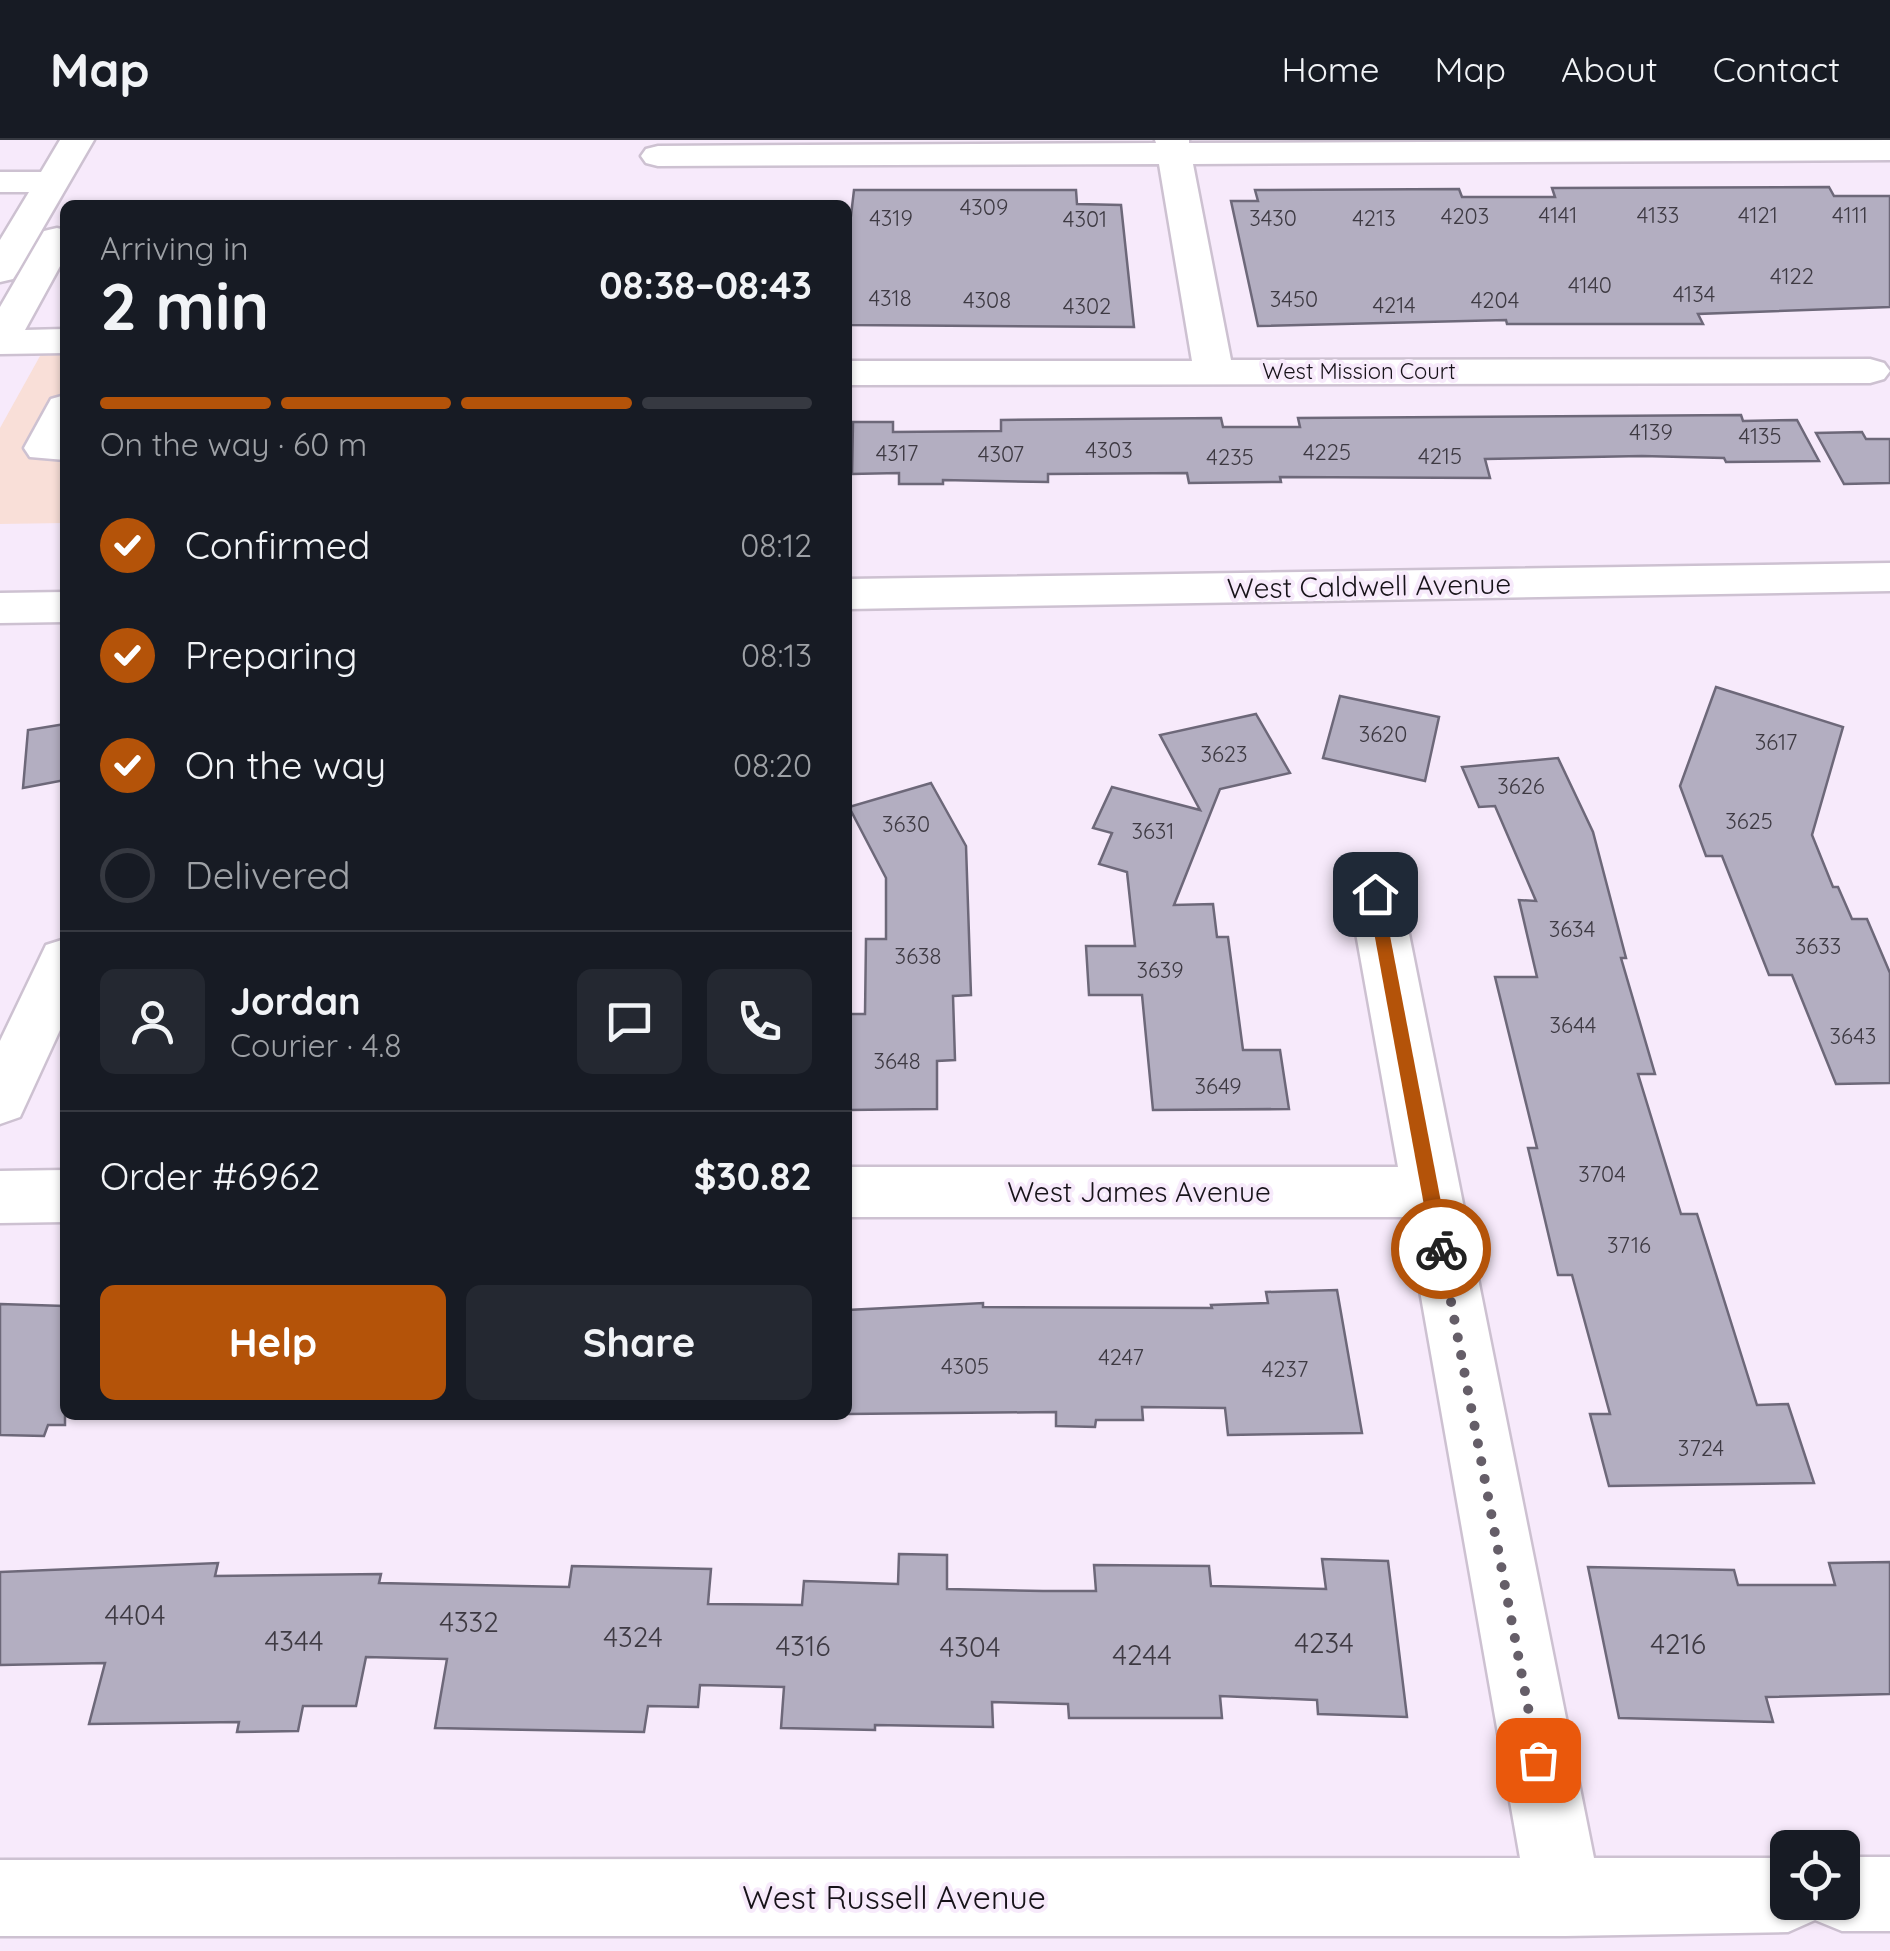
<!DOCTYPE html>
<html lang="en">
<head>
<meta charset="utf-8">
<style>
  body { margin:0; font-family:Quicksand,sans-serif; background:#242831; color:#f1f3f6; height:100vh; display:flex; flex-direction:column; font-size:38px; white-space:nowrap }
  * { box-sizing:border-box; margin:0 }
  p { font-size:32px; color:#9ea1a6 }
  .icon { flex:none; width:55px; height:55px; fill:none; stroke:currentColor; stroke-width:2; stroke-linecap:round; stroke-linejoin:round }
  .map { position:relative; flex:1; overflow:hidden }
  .side { position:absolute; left:60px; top:60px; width:792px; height:1220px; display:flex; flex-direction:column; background:#171b24; border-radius:15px; box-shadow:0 2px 8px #0004 }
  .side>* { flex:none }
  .fabs { position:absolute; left:1770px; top:1690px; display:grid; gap:20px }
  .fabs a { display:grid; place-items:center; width:90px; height:90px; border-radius:15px; background:#171b24; box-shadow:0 2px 8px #0004; font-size:50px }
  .pin { position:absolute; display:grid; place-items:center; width:85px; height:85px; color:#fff; margin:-42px; border-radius:20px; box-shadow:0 5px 15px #0006 }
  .courier { position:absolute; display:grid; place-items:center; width:100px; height:100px; margin:-50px; border:8px solid #b45309; border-radius:50%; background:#fff; color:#222; box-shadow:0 2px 12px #0007 }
  .headline em { font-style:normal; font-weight:700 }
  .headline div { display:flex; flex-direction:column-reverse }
  .headline { display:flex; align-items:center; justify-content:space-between; height:170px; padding:0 40px }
  h1 { font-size:65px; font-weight:700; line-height:75px }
  .bar { display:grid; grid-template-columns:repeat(4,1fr); gap:15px 10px; align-content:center; height:120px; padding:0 40px }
  .bar i { height:12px; border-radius:8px; background:#363941 }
  .bar .active { background:#b45309 }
  .bar p { grid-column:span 4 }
  .line { display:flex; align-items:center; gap:25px; padding:0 40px; border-top:2px solid #363941 }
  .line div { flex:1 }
  .round { display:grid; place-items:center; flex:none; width:105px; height:105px; border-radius:15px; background:#242831 }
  ol { padding:0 40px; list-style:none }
  li { display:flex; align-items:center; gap:30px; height:110px }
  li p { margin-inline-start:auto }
  li .icon { padding:10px; border-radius:50%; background:#b45309; color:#fff; stroke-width:4 }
  li:last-child { color:#9ea1a6 }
  li i { width:55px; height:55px; border:5px solid #363941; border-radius:50% }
  .cta { display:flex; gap:20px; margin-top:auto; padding:20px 40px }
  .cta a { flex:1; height:115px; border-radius:15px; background:#b45309; color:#fff; font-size:40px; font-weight:700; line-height:115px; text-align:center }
  .cta a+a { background:#242831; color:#f1f3f6 }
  header { display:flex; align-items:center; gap:60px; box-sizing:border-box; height:140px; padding:0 50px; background:#171b24; border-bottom:2px solid #363941 }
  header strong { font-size:48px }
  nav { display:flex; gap:55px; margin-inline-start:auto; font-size:35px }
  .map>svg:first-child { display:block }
  .education { fill:#f9dfd8 }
  .building { fill:#b3aec1; stroke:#6d6879; stroke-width:2.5 }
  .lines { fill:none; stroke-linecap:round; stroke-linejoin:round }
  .minor-casing { stroke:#cdc1d1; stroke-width:5 }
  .major-casing { stroke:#cdc1d1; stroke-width:5 }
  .minor { fill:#fff; fill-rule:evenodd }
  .major { fill:#fff; fill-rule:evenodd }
  .route { fill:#b45309 }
  .done { stroke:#655e68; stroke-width:10; stroke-dasharray:0 18 }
  .labels { text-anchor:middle; stroke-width:8; stroke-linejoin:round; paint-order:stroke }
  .number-label { font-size:22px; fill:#3e3a43 }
  .far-street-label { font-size:22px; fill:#171319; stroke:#f7eafb }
  .street-label { font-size:28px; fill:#171319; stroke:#f7eafb }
  .near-number-label { font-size:28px; fill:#3e3a43 }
  .near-street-label { font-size:32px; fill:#171319; stroke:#f7eafb }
</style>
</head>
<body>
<header>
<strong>Map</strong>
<nav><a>Home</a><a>Map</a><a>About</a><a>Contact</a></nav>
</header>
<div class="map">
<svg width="1890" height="1811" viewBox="0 0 1890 1811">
  <rect width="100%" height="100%" fill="#f7eafb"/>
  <path class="education" d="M55,189H65V383L0,384V288Z"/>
  <g class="building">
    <path d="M1829,47L1834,56H1890V167L1698,174L1703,184H1507L1506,180L1258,186L1231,61H1258L1255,50L1459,49L1462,57H1555L1552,48Z"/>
    <path d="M854,50H1076L1077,64L1121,65L1134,187L848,185V101Z"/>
    <path d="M1741,275L1743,281L1797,280L1819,321L1726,322L1724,318L1642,316L1485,319L1490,338L1280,337L1281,342L1189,343L1187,333L1048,334V342L943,340V344H899V333L852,334L853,282H893V292L1001,291V280L1221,278L1223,287H1300L1298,278Z"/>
    <path d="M1862,292L1866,299H1890V343L1844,344L1816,293Z"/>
    <path d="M1716,547L1843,587L1812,695L1833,747H1838L1852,779H1867L1890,833V943L1836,944L1792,835H1769L1722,716H1706L1680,646Z"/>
    <path d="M1340,556L1439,577L1425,641L1323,618Z"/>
    <path d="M1256,574L1290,633L1220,649L1174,765L1213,764L1217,797H1228L1243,910H1280L1289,969L1153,970L1142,855H1089L1086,806H1135L1127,732L1099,724L1112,693L1093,688L1112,647L1200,670L1160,595Z"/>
    <path d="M65,584V640L23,648L28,590Z"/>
    <path d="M1558,618L1593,692L1626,818H1621L1655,934H1638L1681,1074H1697L1757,1265L1788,1264L1814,1343L1609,1346L1590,1274H1610L1572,1135H1558L1528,1008H1537L1495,837H1537L1519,760L1536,761L1495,666L1479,667L1462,627Z"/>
    <path d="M931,643L966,706L971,855L953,856L955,920L937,921V969L848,970V874H865L866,799H886V738L849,667Z"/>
    <path d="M1337,1150L1362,1293L1228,1295L1225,1268L1142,1267L1143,1280H1096L1095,1287L1056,1286V1272L848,1274V1170L983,1163V1167L1212,1168L1211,1165L1268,1163L1266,1152Z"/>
    <path d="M0,1164L65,1166V1285H48L44,1296L0,1295Z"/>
    <path d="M899,1414L947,1415V1449L1043,1451H1096L1094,1425L1209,1426L1211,1446L1326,1449L1322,1419L1388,1421L1407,1577L1318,1574L1317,1560L1220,1556L1222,1578H1069L1068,1564L992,1562L993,1587L875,1585V1590L781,1588L784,1547L700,1545L698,1567L648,1566L644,1592L435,1588L447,1519L366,1517L356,1566H303L298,1591L237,1592L239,1582L89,1584L105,1523L0,1525V1432L218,1423L215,1436L381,1434L379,1443L569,1447L572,1426L711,1429L708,1464L802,1465L804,1441L898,1444Z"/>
    <path d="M1890,1422V1554L1766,1557L1773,1582L1619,1578L1588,1427L1734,1430L1738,1445H1835L1829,1423Z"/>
  </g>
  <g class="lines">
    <g class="minor-casing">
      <g id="minor">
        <path d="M60,0H94L18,131L13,139L0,142V100L29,52H0V32H41Z"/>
        <path d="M1155,0H1189V3L1890,0V20L1193,24L1231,220L1870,219L1884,223L1890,231L1884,239L1870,243L848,245V221H1192L1159,24L658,26L646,23L641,16L646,9L658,6L1156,3Z"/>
        <path d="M57,88L65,90V117L25,190L65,189V213L0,214V167L44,91Z"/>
        <path d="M65,255V320L30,317L24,308L51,259Z"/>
        <path d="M1375,734L1393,740L1401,754L1594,1718H1788V1762H1842V1717H1890V1791H1842L1815,1780L1788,1792L1565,1796H0V1720L1520,1718L1407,1077H848V1027H1398L1349,754L1357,740Z"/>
        <path d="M65,799V879L20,977L0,984V901L46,805Z"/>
        <path d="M65,1030V1082L0,1083V1031Z"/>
      </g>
    </g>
    <g class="major-casing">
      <g id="major">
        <path d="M1890,423V451L848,469V439Z"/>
        <path d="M65,452V482L0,483V453Z"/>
      </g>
    </g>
    <use href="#minor" class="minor"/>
    <use href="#major" class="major"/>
  </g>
  <path class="route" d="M1375,749L1382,754L1450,1109L1441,1117L1432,1109L1367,754Z"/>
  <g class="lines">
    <path class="done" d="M1441,1109L1538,1620"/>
  </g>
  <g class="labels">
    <g class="number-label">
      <text x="984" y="75">4309</text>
      <text x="1558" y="83">4141</text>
      <text x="1658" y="83">4133</text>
      <text x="1758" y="83">4121</text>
      <text x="1850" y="83">4111</text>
      <text x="1465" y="84">4203</text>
      <text x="891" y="86">4319</text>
      <text x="1273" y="86">3430</text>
      <text x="1374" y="86">4213</text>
      <text x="1085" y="87">4301</text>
      <text x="1792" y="144">4122</text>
      <text x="1590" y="153">4140</text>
      <text x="1694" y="162">4134</text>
      <text x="890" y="166">4318</text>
      <text x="1294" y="167">3450</text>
      <text x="987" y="168">4308</text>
      <text x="1495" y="168">4204</text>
      <text x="1394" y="173">4214</text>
      <text x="1087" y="174">4302</text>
      <text x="1651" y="300">4139</text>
      <text x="1760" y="304">4135</text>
      <text x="1109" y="318">4303</text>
      <text x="1327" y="320">4225</text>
      <text x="897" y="321">4317</text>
      <text x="1001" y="322">4307</text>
      <text x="1440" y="324">4215</text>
      <text x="1230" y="325">4235</text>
      <text x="1383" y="602">3620</text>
      <text x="1776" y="610">3617</text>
      <text x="1224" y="622">3623</text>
      <text x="1521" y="654">3626</text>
      <text x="1749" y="689">3625</text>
      <text x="906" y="692">3630</text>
      <text x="1153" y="699">3631</text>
      <text x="1572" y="797">3634</text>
      <text x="1818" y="814">3633</text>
      <text x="918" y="824">3638</text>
      <text x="1160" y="838">3639</text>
      <text x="1573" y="893">3644</text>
      <text x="1853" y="904">3643</text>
      <text x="897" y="929">3648</text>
      <text x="1218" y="954">3649</text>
      <text x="1602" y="1042">3704</text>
      <text x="1629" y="1113">3716</text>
      <text x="1121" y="1225">4247</text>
      <text x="965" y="1234">4305</text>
      <text x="1285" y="1237">4237</text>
      <text x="1701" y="1316">3724</text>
    </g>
    <g class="far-street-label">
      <text x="1359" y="239">West Mission Court</text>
    </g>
    <g class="street-label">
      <text transform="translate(1369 446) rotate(-1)" y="10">West Caldwell Avenue</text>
      <text x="1139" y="1062">West James Avenue</text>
    </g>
    <g class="near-number-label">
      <text x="135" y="1485">4404</text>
      <text x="469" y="1492">4332</text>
      <text x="633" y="1507">4324</text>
      <text x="294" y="1511">4344</text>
      <text x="1324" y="1513">4234</text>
      <text x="1678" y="1514">4216</text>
      <text x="803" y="1516">4316</text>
      <text x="970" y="1517">4304</text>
      <text x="1142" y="1525">4244</text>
    </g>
    <g class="near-street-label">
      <text x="894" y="1769">West Russell Avenue</text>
    </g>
  </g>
</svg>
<div class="fabs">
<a><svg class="icon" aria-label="locate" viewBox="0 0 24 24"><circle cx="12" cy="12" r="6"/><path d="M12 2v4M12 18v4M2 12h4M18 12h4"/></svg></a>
</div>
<div class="pin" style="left:1538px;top:1620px;background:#ea580c"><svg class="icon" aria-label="bag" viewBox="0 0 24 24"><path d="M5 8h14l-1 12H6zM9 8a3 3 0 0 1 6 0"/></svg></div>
<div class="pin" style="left:1375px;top:754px;background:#1f2937"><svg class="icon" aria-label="home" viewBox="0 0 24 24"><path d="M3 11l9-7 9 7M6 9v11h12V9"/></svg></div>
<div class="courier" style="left:1441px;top:1109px"><svg class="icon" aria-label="bike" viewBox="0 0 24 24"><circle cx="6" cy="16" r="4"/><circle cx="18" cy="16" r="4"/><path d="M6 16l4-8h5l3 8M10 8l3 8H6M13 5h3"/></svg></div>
<section class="side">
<div class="headline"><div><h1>2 min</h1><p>Arriving in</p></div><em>08:38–08:43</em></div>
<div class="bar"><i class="active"></i><i class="active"></i><i class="active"></i><i></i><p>On the way · 60 m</p></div>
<ol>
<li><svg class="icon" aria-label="check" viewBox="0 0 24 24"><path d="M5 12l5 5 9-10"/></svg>Confirmed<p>08:12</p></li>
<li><svg class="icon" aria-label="check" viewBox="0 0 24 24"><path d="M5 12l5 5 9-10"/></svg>Preparing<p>08:13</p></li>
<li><svg class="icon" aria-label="check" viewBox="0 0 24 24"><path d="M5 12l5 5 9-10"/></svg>On the way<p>08:20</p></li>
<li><i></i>Delivered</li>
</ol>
<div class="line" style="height:180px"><a class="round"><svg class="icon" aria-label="person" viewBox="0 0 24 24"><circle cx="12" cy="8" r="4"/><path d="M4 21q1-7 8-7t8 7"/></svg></a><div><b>Jordan</b><p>Courier · 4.8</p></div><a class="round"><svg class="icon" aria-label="chat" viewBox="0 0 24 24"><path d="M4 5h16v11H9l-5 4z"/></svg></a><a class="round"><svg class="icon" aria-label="phone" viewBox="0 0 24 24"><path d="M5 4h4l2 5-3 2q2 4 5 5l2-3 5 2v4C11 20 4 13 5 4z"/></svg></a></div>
<div class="line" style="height:130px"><div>Order #6962</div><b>$30.82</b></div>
<div class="cta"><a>Help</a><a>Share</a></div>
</section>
</div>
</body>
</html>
